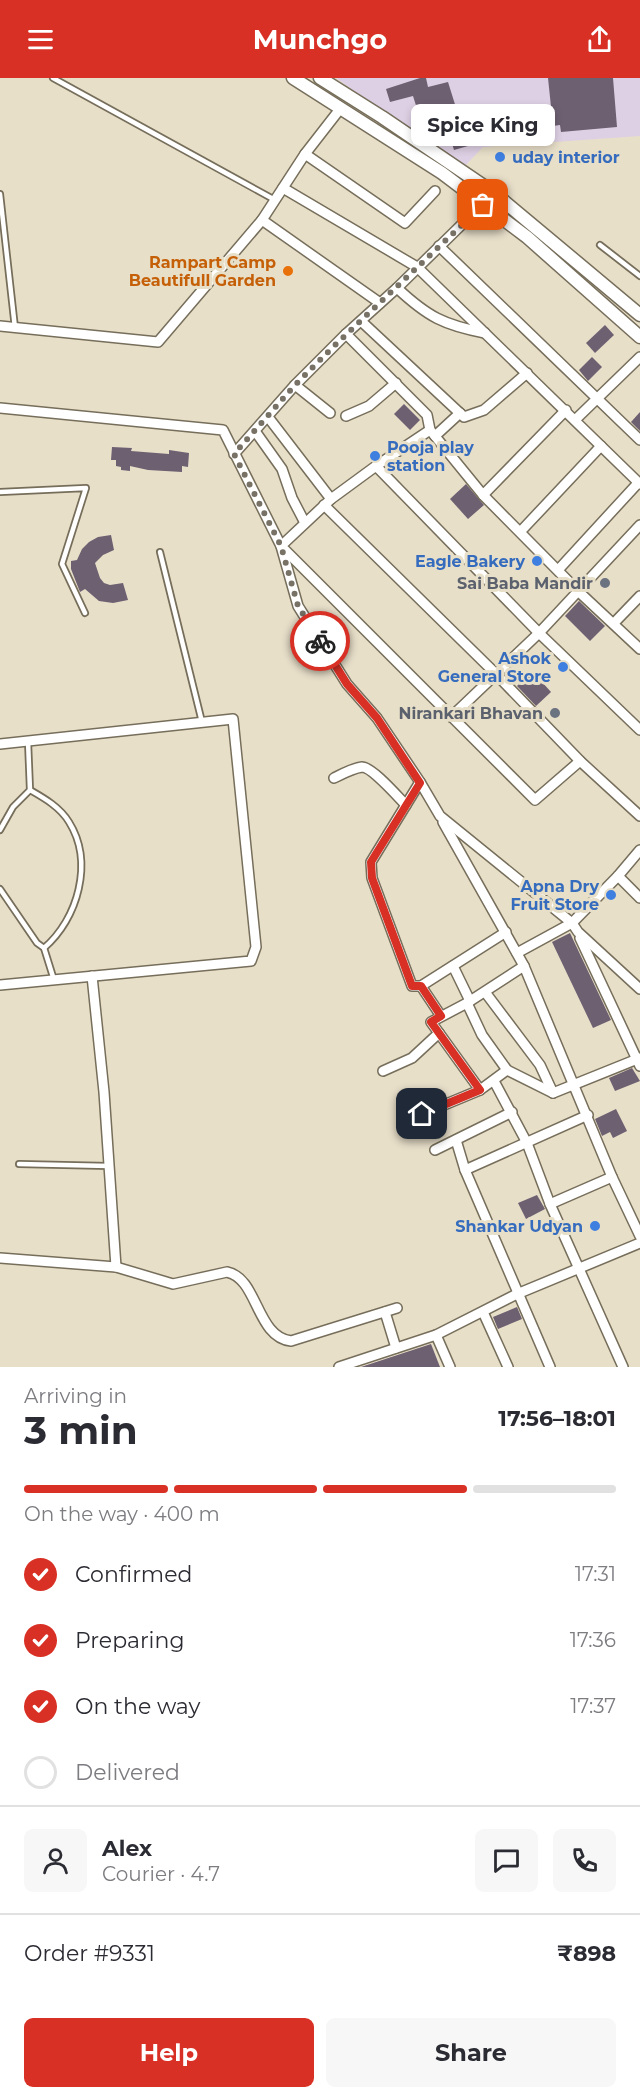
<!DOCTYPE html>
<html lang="en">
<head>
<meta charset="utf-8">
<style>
  body { margin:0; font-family:Montserrat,sans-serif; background:#f7f7f7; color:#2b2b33; height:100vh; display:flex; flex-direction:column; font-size:22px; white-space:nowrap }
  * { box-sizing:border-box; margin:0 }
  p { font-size:20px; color:#7c7c81 }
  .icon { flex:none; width:33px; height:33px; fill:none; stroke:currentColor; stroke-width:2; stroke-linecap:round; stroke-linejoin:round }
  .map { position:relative; height:1289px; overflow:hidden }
  .drawer { display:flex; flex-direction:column; background:#fff; flex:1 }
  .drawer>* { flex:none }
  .pin { position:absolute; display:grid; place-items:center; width:51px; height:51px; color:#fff; margin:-26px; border-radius:12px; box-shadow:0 3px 9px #0006 }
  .courier { position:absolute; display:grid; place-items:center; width:60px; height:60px; margin:-30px; border:4px solid #d93025; border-radius:50%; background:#fff; color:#222; box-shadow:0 2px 8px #0007 }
  .bubble { position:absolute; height:42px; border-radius:9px; background:#fff; box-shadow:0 3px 9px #0003; font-size:20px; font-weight:700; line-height:42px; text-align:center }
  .summary em { font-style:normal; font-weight:700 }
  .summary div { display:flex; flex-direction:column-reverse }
  .summary { display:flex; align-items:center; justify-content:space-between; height:102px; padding:0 24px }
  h1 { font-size:39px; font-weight:700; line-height:45px }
  .bar { display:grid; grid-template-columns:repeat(4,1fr); gap:9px 6px; align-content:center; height:72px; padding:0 24px }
  .bar i { height:8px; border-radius:4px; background:#e1e1e2 }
  .bar .on { background:#d93025 }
  .bar p { grid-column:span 4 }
  .line { display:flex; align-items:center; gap:15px; padding:0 24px; border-top:2px solid #e1e1e2 }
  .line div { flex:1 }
  .round { display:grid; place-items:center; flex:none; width:63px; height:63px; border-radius:9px; background:#f7f7f7 }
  ol { padding:0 24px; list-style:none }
  li { display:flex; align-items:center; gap:18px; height:66px }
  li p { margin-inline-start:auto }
  li .icon { padding:6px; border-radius:50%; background:#d93025; color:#fff; stroke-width:4 }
  li:last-child { color:#7c7c81 }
  li i { width:33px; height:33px; border:3px solid #e1e1e2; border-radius:50% }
  .primary-button { display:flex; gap:12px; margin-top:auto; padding:12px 24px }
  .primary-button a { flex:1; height:69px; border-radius:9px; background:#d93025; color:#fff; font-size:24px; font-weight:700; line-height:69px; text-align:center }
  .primary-button a+a { background:#f7f7f7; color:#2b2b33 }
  header { display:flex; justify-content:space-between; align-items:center; height:78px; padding:0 24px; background:#d93025; color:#fff; font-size:27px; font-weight:700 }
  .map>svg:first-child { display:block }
  .education { fill:#ded0e4 }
  .building { fill:#6d6071 }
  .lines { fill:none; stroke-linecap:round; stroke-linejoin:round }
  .service-casing { stroke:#766e5a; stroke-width:8 }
  .minor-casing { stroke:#766e5a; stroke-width:12 }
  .tertiary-casing { stroke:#766e5a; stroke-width:15 }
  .service { stroke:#fff; stroke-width:4.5 }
  .minor { stroke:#fff; stroke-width:9 }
  .tertiary { stroke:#fff; stroke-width:12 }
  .done { stroke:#787266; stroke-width:6; stroke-dasharray:0 10.8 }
  .route { stroke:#d93025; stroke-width:8 }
  .shop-dot { fill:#3f7fe0; stroke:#e8dfc9; stroke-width:2 }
  .food-dot { fill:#e8710a; stroke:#e8dfc9; stroke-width:2 }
  .worship-dot { fill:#6b7280; stroke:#e8dfc9; stroke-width:2 }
  .labels { text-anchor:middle; stroke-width:6; stroke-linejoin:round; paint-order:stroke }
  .shop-label { font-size:16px; font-weight:bold; fill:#366cbe; stroke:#e8dfc9; text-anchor:end }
  .food-label { font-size:16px; font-weight:bold; fill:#c56008; stroke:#e8dfc9; text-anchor:end }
  .worship-label { font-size:16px; font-weight:bold; fill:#5b616d; stroke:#e8dfc9; text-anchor:end }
</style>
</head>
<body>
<header><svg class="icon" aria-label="menu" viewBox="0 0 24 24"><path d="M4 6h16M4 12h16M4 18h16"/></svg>Munchgo<svg class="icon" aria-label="share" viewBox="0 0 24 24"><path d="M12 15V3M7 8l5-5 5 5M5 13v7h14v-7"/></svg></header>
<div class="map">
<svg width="640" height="1289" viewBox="0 0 640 1289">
  <rect width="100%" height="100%" fill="#e8dfc9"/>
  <path class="education" d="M336,0H640V58L483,69L462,91Z"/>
  <g class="building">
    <path d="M420,0H426L428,9L448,4L468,68L454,72L442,33L420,40L413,18L390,24L386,11Z"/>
    <path d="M548,0H613L617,49L561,54L560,47L553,48Z"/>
    <path d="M605,247L614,257L595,275L586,265Z"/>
    <path d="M592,279L602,289L588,303L579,292Z"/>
    <path d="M404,326L420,342L410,352L394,336Z"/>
    <path d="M640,334V353L631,344Z"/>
    <path d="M112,369L132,370L131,373L169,376V372L189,375L188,389L182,388V394L148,392L130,388V393L121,392V389L116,388V382H111Z"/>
    <path d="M466,406L484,427L468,441L450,421Z"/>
    <path d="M111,457L114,472L103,477L95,485L100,500L104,505L110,507L123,505L128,522L113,525L99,523L85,511L80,514L71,491V483L77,482L82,471L89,464L98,459Z"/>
    <path d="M579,523L605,548L590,563L565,538Z"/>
    <path d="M532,593L551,614L536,628L517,608Z"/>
    <path d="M570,855L611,942L593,950L552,864Z"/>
    <path d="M632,990L640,1003L615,1013L609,1000Z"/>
    <path d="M616,1031L627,1053L613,1060L610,1054L602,1058L595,1041Z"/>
    <path d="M537,1117L545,1131L526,1141L518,1125Z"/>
    <path d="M517,1229L522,1241L498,1251L493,1239Z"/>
    <path d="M431,1266L440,1289H361Z"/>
  </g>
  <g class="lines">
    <g class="service-casing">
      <g id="service">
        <path d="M53,0L275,122"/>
        <path d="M0,116L15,250"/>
        <path d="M600,167L640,198"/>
        <path d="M0,414L86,410L62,486L85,535"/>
        <path d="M160,474L202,644"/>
        <path d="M30,712C44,720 60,729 69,744C94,784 78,841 44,870"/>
        <path d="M0,752L13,729L30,712L28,663"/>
        <path d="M0,811L37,865L44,870L54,902"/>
        <path d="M19,1086L109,1088"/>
      </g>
    </g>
    <g class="minor-casing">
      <g id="minor">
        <path d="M305,76L405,145L435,113"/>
        <path d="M283,110L417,189L640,406"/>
        <path d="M262,142L380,225"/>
        <path d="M439,168L640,362"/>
        <path d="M397,210C428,239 444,247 485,255"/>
        <path d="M361,243L464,339L484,332L527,295"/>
        <path d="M0,248L158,264L262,142L305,76L340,31"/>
        <path d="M346,256L427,337L430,352L483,417L579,514L640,571"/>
        <path d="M295,307L330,335"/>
        <path d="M0,330L223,352L281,468L298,528L347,606L377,640L420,704L440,738L572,845L578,854L640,911"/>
        <path d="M346,338L369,328L396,305"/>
        <path d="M268,339L331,421"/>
        <path d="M575,342L640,279"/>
        <path d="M255,353L282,391L292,420L305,445"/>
        <path d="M435,358L460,335"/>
        <path d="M234,376L295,307L346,256L397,210L494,115"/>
        <path d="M376,388L430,352"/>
        <path d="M483,417L566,332"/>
        <path d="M324,427L496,596L580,683L640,738"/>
        <path d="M521,453L601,368"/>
        <path d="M559,491L638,405"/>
        <path d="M614,545L640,518"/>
        <path d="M451,639L539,555L640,447"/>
        <path d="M0,666L233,641L256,869L251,883L0,907"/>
        <path d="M580,683L535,722L281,468L331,421L376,388L539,555L640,652"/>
        <path d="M334,700C342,696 353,690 362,689C372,689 398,719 406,727"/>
        <path d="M420,704L371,784L372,800L412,908H421L506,854"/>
        <path d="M443,744L524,888L612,1099L640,1158"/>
        <path d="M618,798L640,820"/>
        <path d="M580,860L640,988"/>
        <path d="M517,875L572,845L618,798L640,772"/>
        <path d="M453,888L470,923"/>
        <path d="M92,898L104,1014L116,1189"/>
        <path d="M421,908L441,938"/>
        <path d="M485,914L540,987L553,1015"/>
        <path d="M467,925L482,957L507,992L553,1015L640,980"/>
        <path d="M383,993L412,980L439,955"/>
        <path d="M494,1003L527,1065L550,1126L623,1289"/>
        <path d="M480,1012L431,944L467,925L524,888"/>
        <path d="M403,1044L480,1012L507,992"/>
        <path d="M456,1062L465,1092L550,1289"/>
        <path d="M435,1072L512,1034"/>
        <path d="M465,1092L588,1037"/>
        <path d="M550,1126L612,1099"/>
        <path d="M0,1180L116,1189L173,1206L227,1194C258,1200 256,1259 291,1263L397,1230"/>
        <path d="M385,1234L396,1270"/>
        <path d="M483,1234L508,1289"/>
        <path d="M436,1257L450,1289"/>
        <path d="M339,1289L436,1257L517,1216L640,1165"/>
      </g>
    </g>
    <g class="tertiary-casing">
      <g id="tertiary">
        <path d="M293,0L442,95L527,159L640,259"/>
        <path d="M320,0L382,39L494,115L640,237"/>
      </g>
    </g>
    <use href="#service" class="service"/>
    <use href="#minor" class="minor"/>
    <use href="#tertiary" class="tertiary"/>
  </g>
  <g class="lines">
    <path class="done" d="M320,563L298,528L281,468L234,376L295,307L333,269L483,127"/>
    <path class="route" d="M320,563L347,606L377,640L420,705L371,784L372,800L412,908H421L441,938L431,944L480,1012L422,1036"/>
  </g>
  <g class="shop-dot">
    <circle cx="500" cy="79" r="6"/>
    <circle cx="375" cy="378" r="6"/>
    <circle cx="537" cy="483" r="6"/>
    <circle cx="563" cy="589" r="6"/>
    <circle cx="611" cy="817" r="6"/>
    <circle cx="595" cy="1148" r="6"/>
  </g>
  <circle class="food-dot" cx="288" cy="193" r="6"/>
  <g class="worship-dot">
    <circle cx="605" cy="505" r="6"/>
    <circle cx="555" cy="635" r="6"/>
  </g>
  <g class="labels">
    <g class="shop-label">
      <text x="512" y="85" text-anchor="start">uday interior</text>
      <text x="387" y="375" text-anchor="start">Pooja play<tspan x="387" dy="18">station</tspan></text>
      <text x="525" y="489">Eagle Bakery</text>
      <text x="551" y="586">Ashok<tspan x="551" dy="18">General Store</tspan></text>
      <text x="599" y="814">Apna Dry<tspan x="599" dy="18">Fruit Store</tspan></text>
      <text x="583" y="1154">Shankar Udyan</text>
    </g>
    <g class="food-label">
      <text x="276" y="190">Rampart Camp<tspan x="276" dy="18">Beautifull Garden</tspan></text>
    </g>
    <g class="worship-label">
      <text x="593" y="511">Sai Baba Mandir</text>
      <text x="543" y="641">Nirankari Bhavan</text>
    </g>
  </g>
</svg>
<div class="pin" style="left:483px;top:127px;background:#ea580c"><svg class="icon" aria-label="bag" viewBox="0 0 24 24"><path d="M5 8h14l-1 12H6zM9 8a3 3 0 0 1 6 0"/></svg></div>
<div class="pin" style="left:422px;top:1036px;background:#1f2937"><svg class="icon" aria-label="home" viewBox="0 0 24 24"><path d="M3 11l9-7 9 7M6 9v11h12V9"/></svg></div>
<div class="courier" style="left:320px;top:563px"><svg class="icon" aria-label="bike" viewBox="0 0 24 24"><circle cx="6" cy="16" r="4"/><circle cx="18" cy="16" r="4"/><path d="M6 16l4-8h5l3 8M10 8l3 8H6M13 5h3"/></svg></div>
<div class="bubble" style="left:411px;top:26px;width:144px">Spice King</div>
</div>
<section class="drawer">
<div class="summary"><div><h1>3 min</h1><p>Arriving in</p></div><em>17:56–18:01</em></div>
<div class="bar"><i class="on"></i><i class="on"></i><i class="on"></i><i></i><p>On the way · 400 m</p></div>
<ol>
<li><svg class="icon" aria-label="check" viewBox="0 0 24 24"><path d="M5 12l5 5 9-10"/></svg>Confirmed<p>17:31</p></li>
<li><svg class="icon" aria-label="check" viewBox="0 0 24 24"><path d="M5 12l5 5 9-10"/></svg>Preparing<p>17:36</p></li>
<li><svg class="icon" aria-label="check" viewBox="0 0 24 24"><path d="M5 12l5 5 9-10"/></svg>On the way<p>17:37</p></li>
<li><i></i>Delivered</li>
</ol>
<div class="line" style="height:108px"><a class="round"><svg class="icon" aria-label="person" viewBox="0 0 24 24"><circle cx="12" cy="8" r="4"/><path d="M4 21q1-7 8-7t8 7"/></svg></a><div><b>Alex</b><p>Courier · 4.7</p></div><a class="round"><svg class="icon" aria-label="chat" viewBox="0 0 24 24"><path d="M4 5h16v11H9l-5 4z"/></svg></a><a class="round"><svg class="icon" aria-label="phone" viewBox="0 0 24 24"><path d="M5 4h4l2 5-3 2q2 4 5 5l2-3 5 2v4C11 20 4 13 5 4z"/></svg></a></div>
<div class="line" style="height:78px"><div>Order #9331</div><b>₹898</b></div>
<div class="primary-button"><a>Help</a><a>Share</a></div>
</section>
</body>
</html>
